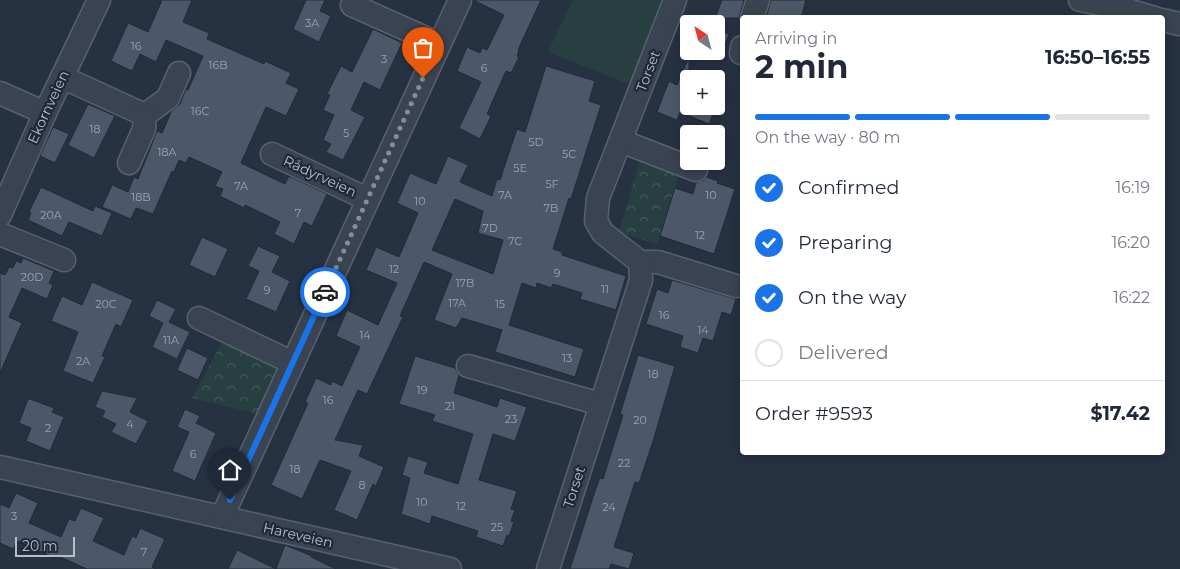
<!DOCTYPE html>
<html lang="en">
<head>
<meta charset="utf-8">
<style>
  body { margin:0; font-family:Montserrat,sans-serif; background:#f2f2f3; color:#1f2937; height:100vh; display:flex; flex-direction:column; font-size:19px; white-space:nowrap }
  * { box-sizing:border-box; margin:0 }
  p { font-size:16px; color:#747a83 }
  .icon { flex:none; width:28px; height:28px; fill:none; stroke:currentColor; stroke-width:2; stroke-linecap:round; stroke-linejoin:round }
  .map { position:relative; flex:1; overflow:hidden }
  .details { position:absolute; left:740px; top:15px; width:425px; height:440px; display:flex; flex-direction:column; background:#fff; border-radius:5px; box-shadow:0 2px 12px #0003 }
  .details>* { flex:none }
  .needle { width:32px; rotate:324deg }
  .fabs { position:absolute; left:680px; top:15px; display:grid; gap:10px }
  .fabs a { display:grid; place-items:center; width:45px; height:45px; border-radius:5px; background:#fff; box-shadow:0 2px 12px #0003; font-size:25px }
  .scale { position:absolute; left:15px; bottom:12px; width:60px; box-sizing:border-box; padding-left:5px; border:2px solid #b7bfcb; border-top:0; font-size:14px; line-height:18px; white-space:nowrap; color:#b7bfcb; -webkit-text-stroke:4px #1f2837; paint-order:stroke }
  .pin { position:absolute; display:grid; place-items:center; width:42px; height:42px; color:#fff; margin:-51px -21px; border-radius:50% 50% 50% 0; rotate:-45deg; box-shadow:0 0 5px #0007 }
  .pin .icon { rotate:45deg }
  .courier { position:absolute; display:grid; place-items:center; width:50px; height:50px; margin:-25px; border:4px solid #1a73e8; border-radius:50%; background:#fff; color:#222; box-shadow:0 1px 6px #0007 }
  .overview em { font-style:normal; font-weight:700 }
  .overview div { display:flex; flex-direction:column-reverse }
  .overview { display:flex; align-items:center; justify-content:space-between; height:85px; padding:0 15px }
  h1 { font-size:32px; font-weight:700; line-height:38px }
  .bar { display:grid; grid-template-columns:repeat(4,1fr); gap:8px 5px; align-content:center; height:60px; padding:0 15px }
  .bar i { height:6px; border-radius:4px; background:#e0e1e3 }
  .bar .active { background:#1a73e8 }
  .bar p { grid-column:span 4 }
  .line { display:flex; align-items:center; gap:12px; padding:0 15px; border-top:1px solid #e0e1e3 }
  .line div { flex:1 }
  ol { padding:0 15px; list-style:none }
  li { display:flex; align-items:center; gap:15px; height:55px }
  li p { margin-inline-start:auto }
  li .icon { padding:5px; border-radius:50%; background:#1a73e8; color:#fff; stroke-width:4 }
  li:last-child { color:#747a83 }
  li i { width:28px; height:28px; border:2px solid #e0e1e3; border-radius:50% }
  .map>svg:first-child { display:block }
  .park { fill:url(#park-crowns) }
  .garden { fill:#283f42 }
  .building { fill:#4c586a; stroke:#212a39; fill-rule:evenodd }
  .lines { fill:none; stroke-linecap:round; stroke-linejoin:round }
  .minor-casing { stroke:#58616e; stroke-width:25 }
  .minor { stroke:#3a4351; stroke-width:22 }
  .done { stroke:#848d9b; stroke-width:5; stroke-dasharray:0 9 }
  .route { stroke:#1a73e8; stroke-width:6 }
  .labels { text-anchor:middle; stroke-width:4.5; stroke-linejoin:round; paint-order:stroke }
  .number-label { font-size:11px; fill:#9ca5b3 }
  .street-label { font-size:14px; fill:#b7bfcb; stroke:#1f2837 }
</style>
</head>
<body>
<div class="map">
<svg width="1180" height="569" viewBox="0 0 1180 569">
  <defs>
    <pattern id="park-crowns" width="20" height="18" patternUnits="userSpaceOnUse" patternTransform="scale(1.25)"><rect width="20" height="18" fill="#283f42"/><path d="M2 6a3 3 0 1 1 6 0M12 15a3 3 0 1 1 6 0" fill="none" stroke="#45595c"/></pattern>
  </defs>
  <rect width="100%" height="100%" fill="#263142"/>
  <g class="park">
    <path d="M640,159L680,172L657,244L619,232Z"/>
    <path d="M228,331L284,362L262,415L192,398Z"/>
  </g>
  <path class="garden" d="M573,0H664L631,85L548,52Z"/>
  <g class="building">
    <path d="M162,0H192L183,22L209,33L207,39L264,64L265,61L291,73L286,83L299,89L286,116L266,107L241,163L285,184L289,176L327,194L312,226L304,222L294,244L274,234L280,222L245,205L244,208L220,196L223,189L215,186L222,172L189,157L186,163L179,160L174,172L172,171L153,214L136,208L131,219L102,207L112,185L128,192L134,177L138,179L157,131L162,133L171,112L180,104L186,89L188,90L203,56L166,40L156,62L140,54L132,71L111,61L128,23L148,32Z"/>
    <path d="M306,0H325L320,11L331,16L319,42L293,29Z"/>
    <path d="M473,0H541L518,50H519L517,56L519,57L511,73L506,71L487,114L491,116L480,139L459,128L481,82L457,71L467,47L480,53L482,48L487,50L504,15Z"/>
    <path d="M722,0H744L739,18H715Z"/>
    <path d="M771,0H806L801,18H766Z"/>
    <path d="M373,29L402,43L380,90L364,82L351,110L365,117L343,160L326,152L331,144L323,140L334,115L323,110L330,95L327,94L341,66L352,72Z"/>
    <path d="M716,30L729,34L719,60L702,54L703,51H716Z"/>
    <path d="M689,57V106H716V101L718,102L709,124L680,112L677,120L657,112L669,81L677,85Z"/>
    <path d="M546,66L595,81L589,101L601,105L571,199L569,198L553,249L562,252V255L626,276L616,310L580,299L582,293L553,284L551,288L537,283L536,288L522,283L509,325L584,349L575,377L495,352L502,330L462,318L456,328L434,320L452,274L424,262L400,316L403,317L367,394L358,390L335,440L363,445L359,456L384,467L376,486L373,484L357,520L334,510L351,471L320,460L302,499L271,485L308,403L305,402L316,378L331,385L332,381L342,386L360,347L336,336L347,310L378,325L397,283L366,270L376,247L399,257L418,213L397,203L410,173L436,184L448,156L468,165L460,182L492,196L497,179L500,180L517,129L525,132ZM455,199L483,211L478,233L503,240L493,274L432,250Z"/>
    <path d="M88,104L115,116L94,158L68,145Z"/>
    <path d="M53,127L69,134L55,163L40,156Z"/>
    <path d="M706,177L718,181L717,183L735,189L714,254L660,236L675,188L693,194L696,183L704,180Z"/>
    <path d="M41,187L93,211L95,206L112,213L102,236L69,222L62,236L28,220L31,213L29,212Z"/>
    <path d="M202,237L228,249L215,277L189,265Z"/>
    <path d="M258,246L280,256L272,272L290,281L276,312L246,299L259,271L248,266Z"/>
    <path d="M23,258L54,271L49,283L53,285L47,299L22,288L9,317L22,323L0,373V273L5,275L9,267L13,268L16,261L21,263Z"/>
    <path d="M672,280L736,299L731,315L722,312L713,341L703,338L698,353L680,347L683,336L646,324L657,289L668,293Z"/>
    <path d="M92,282L133,300L121,327L116,324L102,356L105,357L93,383L63,371L78,332L51,321L62,296L82,305Z"/>
    <path d="M157,300L176,309L169,322L190,332L177,359L152,347L163,323L149,316Z"/>
    <path d="M187,348L208,358L198,380L177,370Z"/>
    <path d="M638,355L675,366L654,438L639,483L635,482L614,547L634,553L629,569L611,564L609,569H570L596,488L600,478L603,479L623,415L620,414Z"/>
    <path d="M415,356L455,368L459,375L454,393L497,407L500,398L527,407L515,441L493,434L479,480L517,491L511,509L515,510L511,521L514,522L509,536L507,535L503,546L476,537L478,531L432,516L430,524L401,514L410,478L402,475L408,456L428,462L424,473L458,484L473,434L432,421L435,415L399,404Z"/>
    <path d="M102,391L137,398L130,412L148,421L136,444L111,432L116,424L102,417L105,411L95,407Z"/>
    <path d="M28,399H30L54,408L52,412L64,417L50,451L26,441L31,428L19,423Z"/>
    <path d="M185,409L200,416L196,423L216,433L195,481L172,471L189,432L177,427Z"/>
    <path d="M16,493L38,503L29,523L61,537L69,519L75,521L81,508L104,518L93,541L124,555L132,536L136,538L140,528L165,539L152,567L156,569H87L56,555L55,558L17,541L13,549L0,543V504L9,508Z"/>
    <path d="M285,545L312,556L311,557L336,569H228L237,550L276,569Z"/>
  </g>
  <g class="lines">
    <g class="minor-casing">
      <g id="minor">
        <path d="M1080,0L1117,7L1155,18"/>
        <path d="M352,5L439,44"/>
        <path d="M752,18L758,0"/>
        <path d="M1162,20L1180,24"/>
        <path d="M741,53L742,47"/>
        <path d="M62,77L145,115"/>
        <path d="M0,93L45,113"/>
        <path d="M145,115L168,98L179,73"/>
        <path d="M621,141L696,170"/>
        <path d="M272,154L367,199"/>
        <path d="M129,163L144,129L145,115"/>
        <path d="M0,215L45,113L99,0"/>
        <path d="M0,234L64,260"/>
        <path d="M640,262H658L736,286"/>
        <path d="M199,318L293,363"/>
        <path d="M468,366L600,404"/>
        <path d="M0,467L450,569"/>
        <path d="M222,517L460,0"/>
        <path d="M548,569L641,280L640,262L603,233L596,221L598,198L675,0"/>
      </g>
    </g>
    <use href="#minor" class="minor"/>
  </g>
  <g class="lines">
    <path class="done" d="M325,292L423,78"/>
    <path class="route" d="M230,500L325,292"/>
  </g>
  <g class="labels">
    <g class="number-label">
      <text x="312" y="27">3A</text>
      <text x="136" y="50">16</text>
      <text x="384" y="63">3</text>
      <text x="218" y="69">16B</text>
      <text x="484" y="72">6</text>
      <text x="200" y="115">16C</text>
      <text x="95" y="133">18</text>
      <text x="346" y="137">5</text>
      <text x="536" y="146">5D</text>
      <text x="167" y="156">18A</text>
      <text x="569" y="158">5C</text>
      <text x="520" y="172">5E</text>
      <text x="552" y="188">5F</text>
      <text x="241" y="190">7A</text>
      <text x="505" y="199">7A</text>
      <text x="711" y="199">10</text>
      <text x="141" y="201">18B</text>
      <text x="420" y="205">10</text>
      <text x="551" y="212">7B</text>
      <text x="298" y="217">7</text>
      <text x="51" y="219">20A</text>
      <text x="490" y="232">7D</text>
      <text x="700" y="239">12</text>
      <text x="515" y="245">7C</text>
      <text x="394" y="273">12</text>
      <text x="557" y="277">9</text>
      <text x="32" y="281">20D</text>
      <text x="465" y="287">17B</text>
      <text x="605" y="293">11</text>
      <text x="267" y="294">9</text>
      <text x="457" y="307">17A</text>
      <text x="106" y="308">20C</text>
      <text x="500" y="308">15</text>
      <text x="664" y="319">16</text>
      <text x="703" y="334">14</text>
      <text x="365" y="339">14</text>
      <text x="171" y="344">11A</text>
      <text x="567" y="362">13</text>
      <text x="83" y="365">2A</text>
      <text x="653" y="378">18</text>
      <text x="422" y="394">19</text>
      <text x="328" y="404">16</text>
      <text x="450" y="410">21</text>
      <text x="511" y="423">23</text>
      <text x="640" y="424">20</text>
      <text x="130" y="428">4</text>
      <text x="48" y="432">2</text>
      <text x="193" y="458">6</text>
      <text x="624" y="467">22</text>
      <text x="295" y="473">18</text>
      <text x="362" y="489">8</text>
      <text x="422" y="506">10</text>
      <text x="461" y="510">12</text>
      <text x="609" y="511">24</text>
      <text x="14" y="520">3</text>
      <text x="497" y="531">25</text>
      <text x="144" y="556">7</text>
    </g>
    <g class="street-label">
      <text transform="translate(648 71) rotate(-69)" y="5">Torset</text>
      <text transform="translate(48 107) rotate(-65)" y="5">Ekornveien</text>
      <text transform="translate(320 176) rotate(25)" y="5">Rådyrveien</text>
      <text transform="translate(574 487) rotate(-72)" y="5">Torset</text>
      <text transform="translate(298 535) rotate(13)" y="5">Hareveien</text>
    </g>
  </g>
</svg>
<div class="fabs">
<a><svg class="needle" viewBox="-14 -14 28 28"><path d="M0-13l5 13h-10z" fill="#e53935"/><path d="M0 13l5-13h-10z" fill="#747a83"/></svg></a>
<a>+</a>
<a>−</a>
</div>
<div class="scale">20 m</div>
<div class="pin" style="left:423px;top:78px;background:#ea580c"><svg class="icon" aria-label="bag" viewBox="0 0 24 24"><path d="M5 8h14l-1 12H6zM9 8a3 3 0 0 1 6 0"/></svg></div>
<div class="pin" style="left:230px;top:500px;background:#1f2937"><svg class="icon" aria-label="home" viewBox="0 0 24 24"><path d="M3 11l9-7 9 7M6 9v11h12V9"/></svg></div>
<div class="courier" style="left:325px;top:292px"><svg class="icon" aria-label="car" viewBox="0 0 24 24"><path d="M5 17H2v-5l4-1 3-4h7l3 4 3 1v5h-3M9 17h6M6 11h13"/><circle cx="7" cy="17" r="2"/><circle cx="17" cy="17" r="2"/></svg></div>
<section class="details">
<div class="overview"><div><h1>2 min</h1><p>Arriving in</p></div><em>16:50–16:55</em></div>
<div class="bar"><i class="active"></i><i class="active"></i><i class="active"></i><i></i><p>On the way · 80 m</p></div>
<ol>
<li><svg class="icon" aria-label="check" viewBox="0 0 24 24"><path d="M5 12l5 5 9-10"/></svg>Confirmed<p>16:19</p></li>
<li><svg class="icon" aria-label="check" viewBox="0 0 24 24"><path d="M5 12l5 5 9-10"/></svg>Preparing<p>16:20</p></li>
<li><svg class="icon" aria-label="check" viewBox="0 0 24 24"><path d="M5 12l5 5 9-10"/></svg>On the way<p>16:22</p></li>
<li><i></i>Delivered</li>
</ol>
<div class="line" style="height:65px"><div>Order #9593</div><b>$17.42</b></div>
</section>
</div>
</body>
</html>
